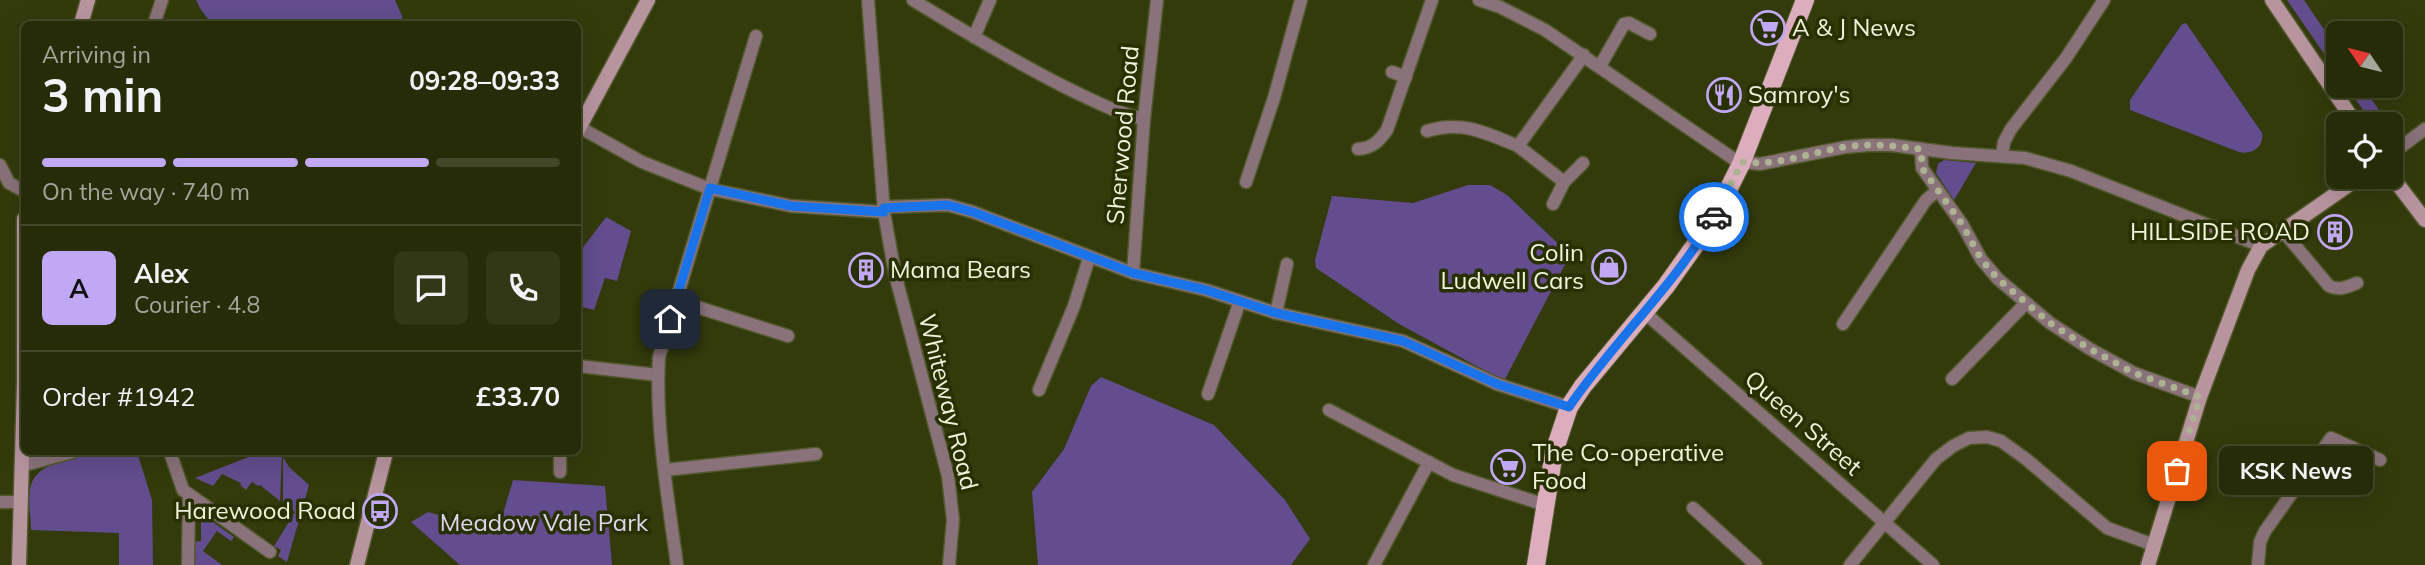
<!DOCTYPE html>
<html lang="en">
<head>
<meta charset="utf-8">
<style>
  body { margin:0; font-family:Mulish,sans-serif; background:#323816; color:#f1f3f6; height:100vh; display:flex; flex-direction:column; font-size:26px; white-space:nowrap }
  * { box-sizing:border-box; margin:0 }
  p { font-size:23px; color:#a4a79c }
  .icon { flex:none; width:38px; height:38px; fill:none; stroke:currentColor; stroke-width:2; stroke-linecap:round; stroke-linejoin:round }
  .map { position:relative; flex:1; overflow:hidden }
  .details { position:absolute; left:21px; top:21px; width:560px; height:434px; display:flex; flex-direction:column; background:#262c08; border-radius:10px; box-shadow:0 7px 28px #0002,0 0 0 2px #424829 }
  .details>* { flex:none }
  .needle { width:46px; rotate:305deg }
  .tools { position:absolute; left:2326px; top:21px; display:grid; gap:14px }
  .tools a { display:grid; place-items:center; width:77px; height:77px; border-radius:10px; background:#262c08; box-shadow:0 7px 28px #0002,0 0 0 2px #424829; font-size:35px }
  .pin { position:absolute; display:grid; place-items:center; width:60px; height:60px; color:#fff; margin:-30px; border-radius:14px; box-shadow:0 4px 10px #0006 }
  .courier { position:absolute; display:grid; place-items:center; width:70px; height:70px; margin:-35px; border:5px solid #1a73e8; border-radius:50%; background:#fff; color:#222; box-shadow:0 2px 9px #0007 }
  .bubble { position:absolute; height:49px; border-radius:10px; background:#262c08; box-shadow:0 7px 28px #0002,0 0 0 2px #424829; font-size:23px; font-weight:700; line-height:49px; text-align:center }
  .summary em { font-style:normal; font-weight:700 }
  .summary div { display:flex; flex-direction:column-reverse }
  .summary { display:flex; align-items:center; justify-content:space-between; height:119px; padding:0 21px }
  h1 { font-size:46px; font-weight:700; line-height:52px }
  .bar { display:grid; grid-template-columns:repeat(4,1fr); gap:10px 7px; align-content:center; height:84px; padding:0 21px }
  .bar i { height:9px; border-radius:5px; background:#424829 }
  .bar .on { background:#c0a8f4 }
  .bar p { grid-column:span 4 }
  .line { display:flex; align-items:center; gap:18px; padding:0 21px; border-top:2px solid #424829 }
  .line div { flex:1 }
  .round { display:grid; place-items:center; flex:none; width:74px; height:74px; border-radius:10px; background:#323816 }
  .map>svg:first-child { display:block }
  .green { fill:#634d8e }
  .lines { fill:none; stroke-linecap:round; stroke-linejoin:round }
  .street-casing { stroke:#51582c; stroke-width:15 }
  .secondary-casing { stroke:#51582c; stroke-width:17 }
  .primary-casing { stroke:#51582c; stroke-width:20 }
  .street { stroke:#897279; stroke-width:12 }
  .secondary { stroke:#b8949f; stroke-width:14 }
  .primary { stroke:#dcadbc; stroke-width:18 }
  .done { stroke:#adb392; stroke-width:7; stroke-dasharray:0 12.6 }
  .route { stroke:#1a73e8; stroke-width:9 }
  .labels { text-anchor:middle; stroke-width:7; stroke-linejoin:round; paint-order:stroke }
  .poi-label { font-size:24px; fill:#eef4db; stroke:#293000; text-anchor:start }
  .street-label { font-size:24px; fill:#eef4db; stroke:#293000 }
  .park-label { font-size:24px; fill:#ded7ef; stroke:#293000 }
</style>
</head>
<body>
<div class="map">
<svg width="2425" height="565" viewBox="0 0 2425 565">
  <rect width="100%" height="100%" fill="#333a0b"/>
  <g class="green">
    <path d="M196,0H395L402,16V24H212L201,10Z"/>
    <path d="M2287,0H2304L2338,50V74Z"/>
    <path d="M2186,23L2262,133C2264,147 2252,155 2239,152L2130,110V100L2182,24Z"/>
    <path d="M2346,86H2362L2389,124H2373Z"/>
    <path d="M1944,160L1976,163L1954,200L1936,173L1938,164Z"/>
    <path d="M1468,185H1490L1507,195L1570,255L1504,381L1399,324L1316,268L1315,260L1332,196L1413,203Z"/>
    <path d="M606,217L631,231L617,281L605,278L594,310L578,306V254Z"/>
    <path d="M1101,377L1214,425L1285,500L1310,539L1291,565H1038L1032,492L1064,449L1091,386Z"/>
    <path d="M95,452H137L152,500L153,565H119V533L31,530C31,516 27,498 31,485C37,462 76,458 95,452Z"/>
    <path d="M261,452H282L280,501L260,485L258,486L252,482L246,490L240,485L241,483L222,474L213,486L195,478Z"/>
    <path d="M283,457L289,467L309,485L287,562L278,556L281,550L274,546L271,551L295,512L283,501Z"/>
    <path d="M513,480L605,486L612,565H460L411,522L428,512L498,531Z"/>
    <path d="M203,515L234,537L231,541L217,531L203,551L222,565H191V542L201,541V518Z"/>
  </g>
  <g class="lines">
    <g class="street-casing">
      <g id="street">
        <path d="M868,0L884,212L895,274L948,476L953,520L949,565"/>
        <path d="M913,0C965,32 1018,64 1073,91C1096,102 1119,114 1144,119"/>
        <path d="M1479,0L1500,7L1545,30L1741,164"/>
        <path d="M154,24L162,0"/>
        <path d="M974,37L990,0"/>
        <path d="M1600,66L1624,24L1629,23L1650,34"/>
        <path d="M1392,72L1406,77"/>
        <path d="M579,127L642,162L710,189L791,206L884,212"/>
        <path d="M1427,131C1462,120 1486,133 1518,146L1584,55"/>
        <path d="M1518,146L1564,182"/>
        <path d="M1358,149C1373,148 1379,141 1387,130L1432,0"/>
        <path d="M1921,149L1922,168L1962,224L1981,259L1998,279L2050,323L2090,349L2134,373L2200,397"/>
        <path d="M2002,155L2004,142L2011,129L2066,58L2104,0"/>
        <path d="M2390,155L2425,129"/>
        <path d="M1742,162L1760,164L1846,147L1869,145H1891L1952,153L2025,158L2071,171L2261,246"/>
        <path d="M0,165L9,183L24,191"/>
        <path d="M1246,182L1274,98L1301,0"/>
        <path d="M1553,204L1564,182L1583,163"/>
        <path d="M884,207L948,205L973,212L1133,273L1206,290L1276,313L1403,341L1497,384L1569,407"/>
        <path d="M2283,231L2329,286C2339,291 2347,287 2357,283"/>
        <path d="M1133,273L1144,119L1157,0"/>
        <path d="M675,300L788,336"/>
        <path d="M1276,313L1287,264"/>
        <path d="M1645,313L1933,565"/>
        <path d="M1843,324L1926,200L1938,190"/>
        <path d="M578,366L658,375"/>
        <path d="M1952,379L2026,303"/>
        <path d="M1039,390L1074,306L1089,258"/>
        <path d="M1208,394L1240,301"/>
        <path d="M1329,410L1453,475L1545,505"/>
        <path d="M170,452L183,490L270,552"/>
        <path d="M21,466L73,452"/>
        <path d="M665,470L816,454"/>
        <path d="M560,472V452"/>
        <path d="M0,502H20"/>
        <path d="M1693,508L1756,565"/>
        <path d="M188,565L189,495"/>
        <path d="M677,565C668,497 655,426 659,357L756,36"/>
        <path d="M1374,565L1429,462"/>
        <path d="M1850,565L1936,459L1953,446L1969,438L1987,437L2001,441L2026,459L2107,528L2154,545"/>
        <path d="M2258,565L2260,542L2265,531L2331,438L2380,460"/>
      </g>
    </g>
    <g class="secondary-casing">
      <g id="secondary">
        <path d="M2272,0L2356,124"/>
        <path d="M81,24L88,0"/>
        <path d="M578,130L648,0"/>
        <path d="M2390,174L2425,220"/>
        <path d="M19,565L24,383V219"/>
        <path d="M357,565L386,452"/>
        <path d="M2148,565L2200,397L2248,270L2261,246L2360,177"/>
      </g>
    </g>
    <g class="primary-casing">
      <path id="primary" d="M1536,565L1554,452L1569,407L1583,386L1666,286L1713,220L1741,164L1805,0"/>
    </g>
    <use href="#street" class="street"/>
    <use href="#secondary" class="secondary"/>
    <use href="#primary" class="primary"/>
  </g>
  <g class="lines">
    <path class="done" d="M1714,217L1742,162C1777,166 1810,153 1844,147C1870,143 1896,146 1921,149L1922,168L1962,224L1981,259L1998,279L2050,323L2090,349L2134,373L2200,397L2177,471"/>
    <path class="route" d="M670,319L710,188L791,206L884,212V208L948,205L973,212L1133,273L1206,290L1276,313L1403,341L1497,384L1569,407C1614,341 1674,286 1714,217"/>
  </g>
  <defs>
    <g id="supermarket-ring" transform="scale(1.75)"><circle r="9.5" fill="#293000" stroke="#c0a8f4" stroke-width="1.5"/><path d="M-6-5.5h2.5l.6 2H6L4.5 2H-2.5L-4.4-4H-6ZM-1.5 3.2a1.3 1.3 0 1 0 .1 0ZM3 3.2a1.3 1.3 0 1 0 .1 0Z" fill="#c0a8f4"/></g>
    <g id="restaurant-ring" transform="scale(1.75)"><circle r="9.5" fill="#293000" stroke="#c0a8f4" stroke-width="1.5"/><path d="M-5-6h1v4h1v-4h1v4h1v-4h1v5L-1.5 .5V6h-2V.5L-5-1ZM5-6V6H3V1.5H1.5Q1.5-4 5-6Z" fill="#c0a8f4"/></g>
    <g id="building-ring" transform="scale(1.75)"><circle r="9.5" fill="#293000" stroke="#c0a8f4" stroke-width="1.5"/><path d="M-4-6H4V6H1V3H-1V6H-4ZM-2.5-4.3h1.7v1.8h-1.7ZM.8-4.3h1.7v1.8H.8ZM-2.5-1h1.7V.8h-1.7ZM.8-1h1.7V.8H.8Z" fill="#c0a8f4"/></g>
    <g id="shop-ring" transform="scale(1.75)"><circle r="9.5" fill="#293000" stroke="#c0a8f4" stroke-width="1.5"/><path d="M-5-2.5h2.3a2.7 3.5 0 0 1 5.4 0H5L5.5 6h-11ZM-1.5-2.5h3a1.5 2.3 0 0 0-3 0Z" fill="#c0a8f4"/></g>
    <g id="bus-ring" transform="scale(1.75)"><circle r="9.5" fill="#293000" stroke="#c0a8f4" stroke-width="1.5"/><path d="M-5-6H5V4H4V6H2V4H-2V6H-4V4H-5ZM-3.5-4V0h7V-4ZM-3.5 1.2v1.5H-2V1.2ZM2 1.2v1.5H3.5V1.2Z" fill="#c0a8f4"/></g>
  </defs>
  <g fill-rule="evenodd">
    <use href="#supermarket-ring" x="1768" y="28"/>
    <use href="#restaurant-ring" x="1724" y="95"/>
    <use href="#building-ring" x="2335" y="232"/>
    <use href="#shop-ring" x="1609" y="267"/>
    <use href="#building-ring" x="866" y="270"/>
    <use href="#supermarket-ring" x="1508" y="467"/>
    <use href="#bus-ring" x="380" y="511"/>
  </g>
  <g class="labels">
    <g class="poi-label">
      <text x="1792" y="36">A &amp; J News</text>
      <text x="1748" y="103">Samroy's</text>
      <text x="2310" y="240" text-anchor="end">HILLSIDE ROAD</text>
      <text x="1584" y="261" text-anchor="end">Colin<tspan x="1584" dy="28">Ludwell Cars</tspan></text>
      <text x="890" y="278">Mama Bears</text>
      <text x="1532" y="461">The Co-operative<tspan x="1532" dy="28">Food</tspan></text>
      <text x="356" y="519" text-anchor="end">Harewood Road</text>
    </g>
    <g class="street-label">
      <text transform="translate(1123 135) rotate(-85)" y="8">Sherwood Road</text>
      <text transform="translate(948 402) rotate(76)" y="8">Whiteway Road</text>
      <text transform="translate(1803 423) rotate(41)" y="8">Queen Street</text>
    </g>
    <g class="park-label">
      <text x="544" y="531">Meadow Vale Park</text>
    </g>
  </g>
</svg>
<div class="tools">
<a><svg class="needle" viewBox="-14 -14 28 28"><path d="M0-13l5 13h-10z" fill="#e53935"/><path d="M0 13l5-13h-10z" fill="#a4a79c"/></svg></a>
<a><svg class="icon" aria-label="locate" viewBox="0 0 24 24"><circle cx="12" cy="12" r="6"/><path d="M12 2v4M12 18v4M2 12h4M18 12h4"/></svg></a>
</div>
<div class="pin" style="left:2177px;top:471px;background:#ea580c"><svg class="icon" aria-label="bag" viewBox="0 0 24 24"><path d="M5 8h14l-1 12H6zM9 8a3 3 0 0 1 6 0"/></svg></div>
<div class="pin" style="left:670px;top:319px;background:#1f2937"><svg class="icon" aria-label="home" viewBox="0 0 24 24"><path d="M3 11l9-7 9 7M6 9v11h12V9"/></svg></div>
<div class="courier" style="left:1714px;top:217px"><svg class="icon" aria-label="car" viewBox="0 0 24 24"><path d="M5 17H2v-5l4-1 3-4h7l3 4 3 1v5h-3M9 17h6M6 11h13"/><circle cx="7" cy="17" r="2"/><circle cx="17" cy="17" r="2"/></svg></div>
<div class="bubble" style="left:2219px;top:446px;width:154px">KSK News</div>
<section class="details">
<div class="summary"><div><h1>3 min</h1><p>Arriving in</p></div><em>09:28–09:33</em></div>
<div class="bar"><i class="on"></i><i class="on"></i><i class="on"></i><i></i><p>On the way · 740 m</p></div>
<div class="line" style="height:126px"><b class="round" style="background:#c0a8f4;color:#111">A</b><div><b>Alex</b><p>Courier · 4.8</p></div><a class="round"><svg class="icon" aria-label="chat" viewBox="0 0 24 24"><path d="M4 5h16v11H9l-5 4z"/></svg></a><a class="round"><svg class="icon" aria-label="phone" viewBox="0 0 24 24"><path d="M5 4h4l2 5-3 2q2 4 5 5l2-3 5 2v4C11 20 4 13 5 4z"/></svg></a></div>
<div class="line" style="height:91px"><div>Order #1942</div><b>£33.70</b></div>
</section>
</div>
</body>
</html>
